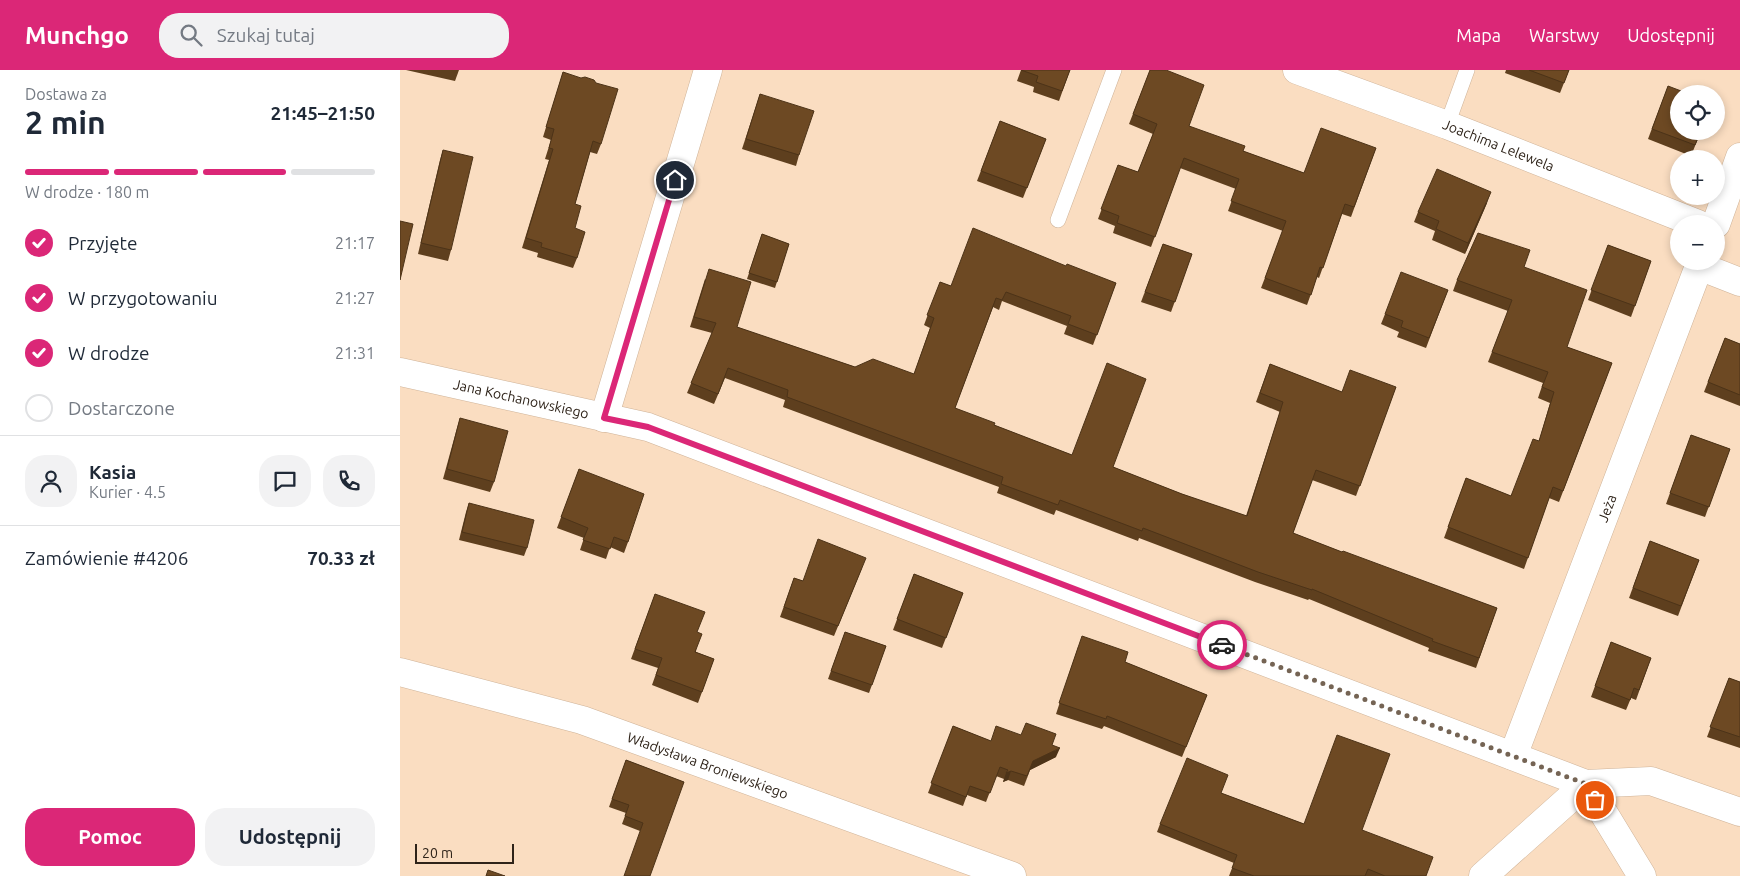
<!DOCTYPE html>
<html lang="pl">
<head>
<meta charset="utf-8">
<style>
  body { margin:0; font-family:Ubuntu,sans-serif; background:#f2f2f3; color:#1f2937; height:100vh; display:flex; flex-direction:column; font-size:19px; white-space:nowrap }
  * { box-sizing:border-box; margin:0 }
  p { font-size:16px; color:#747a83 }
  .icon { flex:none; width:28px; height:28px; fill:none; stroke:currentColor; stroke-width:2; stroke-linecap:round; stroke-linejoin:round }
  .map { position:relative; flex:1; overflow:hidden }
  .side { display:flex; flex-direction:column; background:#fff; width:400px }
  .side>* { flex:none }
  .controls { position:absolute; left:1270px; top:15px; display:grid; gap:10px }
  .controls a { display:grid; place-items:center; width:55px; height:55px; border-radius:50%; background:#fff; box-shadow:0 2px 8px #0003; font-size:25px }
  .scale { position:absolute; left:15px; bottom:12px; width:99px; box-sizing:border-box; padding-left:5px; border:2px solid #2e2319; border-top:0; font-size:14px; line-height:18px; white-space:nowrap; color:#2e2319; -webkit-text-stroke:4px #faddc1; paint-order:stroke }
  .pin { position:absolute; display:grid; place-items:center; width:42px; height:42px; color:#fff; margin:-21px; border:2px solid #fff; border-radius:50%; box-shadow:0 1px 5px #0007 }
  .courier { position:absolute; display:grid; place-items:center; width:50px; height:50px; margin:-25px; border:4px solid #db2777; border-radius:50%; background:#fff; color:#222; box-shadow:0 1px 6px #0007 }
  .overview em { font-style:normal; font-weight:700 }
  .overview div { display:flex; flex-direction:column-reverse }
  .overview { display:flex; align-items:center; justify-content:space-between; height:85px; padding:0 25px }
  h1 { font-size:32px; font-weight:700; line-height:38px }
  .bar { display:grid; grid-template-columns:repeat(4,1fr); gap:8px 5px; align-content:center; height:60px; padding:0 25px }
  .bar i { height:6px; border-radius:4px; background:#e0e1e3 }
  .bar .active { background:#db2777 }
  .bar p { grid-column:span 4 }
  .line { display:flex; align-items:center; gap:12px; padding:0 25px; border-top:1px solid #e0e1e3 }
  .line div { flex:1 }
  .round { display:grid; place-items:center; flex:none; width:52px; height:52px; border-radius:20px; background:#f2f2f3 }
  ol { padding:0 25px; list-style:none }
  li { display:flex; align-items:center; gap:15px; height:55px }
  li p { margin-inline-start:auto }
  li .icon { padding:5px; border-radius:50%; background:#db2777; color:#fff; stroke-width:4 }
  li:last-child { color:#747a83 }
  li i { width:28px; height:28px; border:2px solid #e0e1e3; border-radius:50% }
  .primary-button { display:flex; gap:10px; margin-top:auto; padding:10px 25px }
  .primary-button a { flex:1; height:58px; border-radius:20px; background:#db2777; color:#fff; font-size:20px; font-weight:700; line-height:58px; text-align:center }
  .primary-button a+a { background:#f2f2f3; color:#1f2937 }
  header { display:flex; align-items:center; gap:30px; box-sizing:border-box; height:70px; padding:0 25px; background:#db2777; color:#fff }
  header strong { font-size:24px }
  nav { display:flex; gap:28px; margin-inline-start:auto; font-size:18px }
  .search { width:350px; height:45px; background:#f2f2f3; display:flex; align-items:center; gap:12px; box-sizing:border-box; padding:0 18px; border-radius:20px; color:#747a83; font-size:19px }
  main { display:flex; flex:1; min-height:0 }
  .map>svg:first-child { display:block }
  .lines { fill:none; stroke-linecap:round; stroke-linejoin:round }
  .lane-casing { stroke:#cfb398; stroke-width:16 }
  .street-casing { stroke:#cfb398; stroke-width:29 }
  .lane { stroke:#fff; stroke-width:15 }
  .street { stroke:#fff; stroke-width:28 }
  .wall { fill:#5e3f1e }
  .shaded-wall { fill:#4c3318 }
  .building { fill:#6d4923; stroke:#4c3318 }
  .done { stroke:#756454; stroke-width:5; stroke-dasharray:0 9 }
  .route { stroke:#db2777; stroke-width:6 }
  .labels { text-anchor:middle; stroke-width:5; stroke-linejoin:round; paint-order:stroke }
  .street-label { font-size:14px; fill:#2e2319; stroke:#faddc1 }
</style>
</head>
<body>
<header>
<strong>Munchgo</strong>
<div class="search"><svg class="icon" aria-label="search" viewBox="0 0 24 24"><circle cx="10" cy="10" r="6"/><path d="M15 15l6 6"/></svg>Szukaj tutaj</div>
<nav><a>Mapa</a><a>Warstwy</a><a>Udostępnij</a></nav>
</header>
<main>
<section class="side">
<div class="overview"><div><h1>2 min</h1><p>Dostawa za</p></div><em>21:45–21:50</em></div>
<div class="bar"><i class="active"></i><i class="active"></i><i class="active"></i><i></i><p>W drodze · 180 m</p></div>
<ol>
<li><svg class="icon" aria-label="check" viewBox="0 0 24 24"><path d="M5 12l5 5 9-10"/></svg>Przyjęte<p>21:17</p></li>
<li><svg class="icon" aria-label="check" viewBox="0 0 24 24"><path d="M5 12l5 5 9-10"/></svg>W przygotowaniu<p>21:27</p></li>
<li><svg class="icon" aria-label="check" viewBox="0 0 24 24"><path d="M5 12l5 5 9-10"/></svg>W drodze<p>21:31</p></li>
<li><i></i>Dostarczone</li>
</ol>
<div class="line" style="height:90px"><a class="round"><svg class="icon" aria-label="person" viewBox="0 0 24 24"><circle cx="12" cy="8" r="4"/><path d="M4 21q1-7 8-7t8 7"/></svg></a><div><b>Kasia</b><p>Kurier · 4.5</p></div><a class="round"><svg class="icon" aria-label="chat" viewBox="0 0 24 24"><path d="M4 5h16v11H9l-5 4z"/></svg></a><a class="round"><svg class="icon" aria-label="phone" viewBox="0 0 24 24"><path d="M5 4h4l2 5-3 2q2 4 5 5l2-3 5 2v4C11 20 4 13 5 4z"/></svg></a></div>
<div class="line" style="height:65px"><div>Zamówienie #4206</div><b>70.33 zł</b></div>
<div class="primary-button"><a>Pomoc</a><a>Udostępnij</a></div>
</section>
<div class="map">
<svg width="1340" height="806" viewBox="0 0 1340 806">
  <rect width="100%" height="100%" fill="#faddc1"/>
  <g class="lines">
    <g class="lane-casing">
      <g id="lane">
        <path d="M1047,55L1067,0"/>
        <path d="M658,150L714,0"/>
      </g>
    </g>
    <g class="street-casing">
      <g id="street">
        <path id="s1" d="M897,0L1047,55L1298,154"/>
        <path d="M1316,154L1340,87"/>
        <path d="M1299,196L1340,212"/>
        <path id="s2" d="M0,302L248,357L1186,714L1251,711L1340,742"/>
        <path d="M204,348L308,0"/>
        <path id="s3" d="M0,602L182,650L612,806"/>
        <path id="s4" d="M1113,686L1301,191"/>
        <path d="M1083,806L1186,714L1242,806"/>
      </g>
    </g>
    <use href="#lane" class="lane"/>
    <use href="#street" class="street"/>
  </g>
  <g class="wall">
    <path d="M6,0H59L55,11Z"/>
    <path d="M621,0H670L659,31L633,22L634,17L617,11Z"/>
    <path d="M750,0L789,56L843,81L904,103L976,78L951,147L942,144L919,208L917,207L907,235L861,218L883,161L828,141L836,119L780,98L751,177L713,163L715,156L698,149L718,95L738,102L753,64L729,54Z"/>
    <path d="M1106,0H1169L1160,23L1105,3Z"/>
    <path d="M163,2L201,74L197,84L190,82L175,134V158L177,188L173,198L137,187L138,183L122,178L149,90L145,89L151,70L143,67Z"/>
    <path d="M1268,16L1301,61L1291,86L1248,69Z"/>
    <path d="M360,24L399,85L396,96L342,79Z"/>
    <path d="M600,51L646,69L623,128L577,111Z"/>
    <path d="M43,80L51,180L48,191L18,184L40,90Z"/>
    <path d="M1087,133L1065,184L1032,170L1035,161L1014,152L1018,142Z"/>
    <path d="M362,164L389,174L375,218L347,209Z"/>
    <path d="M763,174L792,184L771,242L741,232Z"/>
    <path d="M1208,175L1251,191L1231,247L1188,230Z"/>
    <path d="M666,196L716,213L693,275L664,264L667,256L602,231L599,240L593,237L555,338L594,355L672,385L713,397L782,424L846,446L880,342L856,332L870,294L942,322L996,317L956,426L912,410L893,463L942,482L1097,538L1076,598L1028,581L1029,578L909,529L908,530L855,512L739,468L738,471L656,440L654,445L597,423L599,417L383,337L385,330L325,308L314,334L287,323L312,263L290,257L305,209L337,257L455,297L514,304L530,258L524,255L540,212L551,216Z"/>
    <path d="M1124,197L1167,277L1212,293L1159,432L1149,428L1124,499L1044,468L1066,408L1111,426L1139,371L1150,333L1138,328L1143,313L1088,292L1108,241L1053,221L1057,210Z"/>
    <path d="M1048,220L1026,278L997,267L999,262L981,254L985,244Z"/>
    <path d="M1325,268L1340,274V336L1304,322Z"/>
    <path d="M60,348L94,412L90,422L43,409L57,358Z"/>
    <path d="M1291,365L1330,379L1305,447L1266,434Z"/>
    <path d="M179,399L228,472L224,483L210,477L206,489L180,480L184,468L157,458Z"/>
    <path d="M69,433L127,478L124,486L59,470L66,442Z"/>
    <path d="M1250,471L1299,490L1278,546L1229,528Z"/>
    <path d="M462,498L434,566L380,547L394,508L403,511Z"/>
    <path d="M514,504L563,523L542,578L493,560Z"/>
    <path d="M255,524L297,562L296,582L314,589L298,633L252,615L258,598L231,589Z"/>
    <path d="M445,562L486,576L469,623L428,609Z"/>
    <path d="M1211,572L1251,588L1236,630L1231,628L1226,640L1191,627Z"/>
    <path d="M678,577L725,592L807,625L782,687L704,656L702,659L656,644Z"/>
    <path d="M1329,608L1340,612V678L1307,667Z"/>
    <path d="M553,656L591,671L652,675L656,687L630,700L624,716L608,710L603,712L604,709L596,706L586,732L567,725L563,736L528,723Z"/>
    <path d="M226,690L284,712L240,761L222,754L226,743L209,737Z"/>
    <path d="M821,723L904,754L962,760L1026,806H829L834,793L757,762L760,754Z"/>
  </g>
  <g class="shaded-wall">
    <path d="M1091,122L1087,133L1065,184L1068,173Z"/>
    <path d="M660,678L656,687L630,700L624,716L633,691Z"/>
    <path d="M611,701L608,710L603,712L606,703Z"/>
  </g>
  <g class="building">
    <path d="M621,0H670L662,21L636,12L638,6Z"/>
    <path d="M750,0H766L804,15L789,56L845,76L843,81L904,103L921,58L976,78L954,137L945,134L923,198L920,197L911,225L865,208L886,151L831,131L839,109L784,88L755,167L717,153L719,146L701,139L718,95L738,102L757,54L733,44Z"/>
    <path d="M1129,0H1169L1164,13Z"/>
    <path d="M163,2L181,8L185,7L194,10L196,13L218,19L201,74L193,71L175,134L181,136L175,158L185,162L177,188L141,177L142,173L126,168L153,79L149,78L154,59L146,57Z"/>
    <path d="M1268,16L1289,24H1279V61H1301L1295,75L1252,59Z"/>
    <path d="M360,24L414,41L399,85L346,69Z"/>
    <path d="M600,51L646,69L627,118L581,101Z"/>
    <path d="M43,80L73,87L51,180L21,173Z"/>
    <path d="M1037,99L1091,122L1068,173L1036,159L1039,151L1018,142Z"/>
    <path d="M0,151L13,154L0,210Z"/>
    <path d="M573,158L666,196L667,194L716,213L697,265L668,254L671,246L606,222L602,230L596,228L555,338L595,353L594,355L672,385L707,293L746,309L713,397L782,424L847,446L883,332L860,323L870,294L942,322L950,300L996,317L960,416L916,400L893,463L942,482L943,481L1097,538L1079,588L1032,571L1033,569L912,519V520L858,502L743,458L742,461L660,430L658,435L601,414L603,407L387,327L388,320L328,298L318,324L291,313L316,253L294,247L309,199L351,212L337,257L455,297L473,289L514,304L534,248L527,245L540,212L551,216Z"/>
    <path d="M1078,163L1130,180L1124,197L1187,220L1167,277L1212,293L1163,421L1153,417L1128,488L1048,457L1066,408L1111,426L1133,369L1139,371L1154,322L1142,317L1148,302L1092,282L1112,230L1057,210Z"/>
    <path d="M362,164L389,174L377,212L349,203Z"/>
    <path d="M763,174L792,184L775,232L745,222Z"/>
    <path d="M1208,175L1251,191L1235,236L1191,220Z"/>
    <path d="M1001,202L1048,220L1029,268L1001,257L1003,251L985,244Z"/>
    <path d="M1325,268L1340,274V325L1308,312Z"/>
    <path d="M60,348L108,361L94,412L47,399Z"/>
    <path d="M1291,365L1330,379L1309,437L1270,423Z"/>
    <path d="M179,399L244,424L228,472L214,467L210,479L183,470L188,458L161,447Z"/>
    <path d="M69,433L134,450L127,478L62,462Z"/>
    <path d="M418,469L466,488L438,556L384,537L394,508L403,511Z"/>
    <path d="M1250,471L1299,490L1281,536L1233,518Z"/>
    <path d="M514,504L563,523L546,568L497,549Z"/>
    <path d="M255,524L305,542L297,562L302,564L295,582L314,589L302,622L256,605L262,588L235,579Z"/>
    <path d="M445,562L486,576L472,615L431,601Z"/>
    <path d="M682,566L728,582L725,592L807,625L786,677L707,646L706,649L659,633Z"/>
    <path d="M1211,572L1251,588L1239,620L1234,618L1230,630L1195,616Z"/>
    <path d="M1329,608L1340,612V667L1310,657Z"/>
    <path d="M626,653L656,664L652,675L660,678L633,691L627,706L611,701L606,703L608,700L600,697L590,723L570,716L566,727L531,713L553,656L591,671L596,656L621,665Z"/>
    <path d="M937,665L990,684L962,760L1033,787L1026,806H985L968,799L965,806H854L832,798L837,785L760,754L787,688L828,705L821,723L904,754Z"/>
    <path d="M226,690L284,712L250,806H224L243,753L225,746L229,735L212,729Z"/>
    <path d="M88,800L105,806H86Z"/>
  </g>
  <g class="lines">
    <path class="done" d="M822,575L1186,714L1195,730"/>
    <path class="route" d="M275,110L204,348L248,357L822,575"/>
  </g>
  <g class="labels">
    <g class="street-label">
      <text dy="5" stroke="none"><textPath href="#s1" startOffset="215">Joachima Lelewela</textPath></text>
      <text dy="5" stroke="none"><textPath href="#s2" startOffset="124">Jana Kochanowskiego</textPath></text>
      <text dy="5" stroke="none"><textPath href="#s4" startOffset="265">Jeża</textPath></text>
      <text dy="5" stroke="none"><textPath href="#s3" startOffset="322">Władysława Broniewskiego</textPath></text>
    </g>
  </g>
</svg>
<div class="controls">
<a><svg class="icon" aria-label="locate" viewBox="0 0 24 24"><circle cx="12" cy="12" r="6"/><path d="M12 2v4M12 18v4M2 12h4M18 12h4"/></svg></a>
<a>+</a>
<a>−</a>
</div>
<div class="scale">20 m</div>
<div class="pin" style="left:1195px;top:730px;background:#ea580c"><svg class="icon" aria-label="bag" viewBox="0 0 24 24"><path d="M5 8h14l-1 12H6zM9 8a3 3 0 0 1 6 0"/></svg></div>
<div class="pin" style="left:275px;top:110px;background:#1f2937"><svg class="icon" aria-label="home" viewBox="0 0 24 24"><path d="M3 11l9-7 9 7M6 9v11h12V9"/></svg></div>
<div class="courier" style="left:822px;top:575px"><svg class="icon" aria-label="car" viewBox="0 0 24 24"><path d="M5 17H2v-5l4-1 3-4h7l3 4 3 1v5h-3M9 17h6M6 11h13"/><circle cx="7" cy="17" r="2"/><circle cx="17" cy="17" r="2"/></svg></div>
</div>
</main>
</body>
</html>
